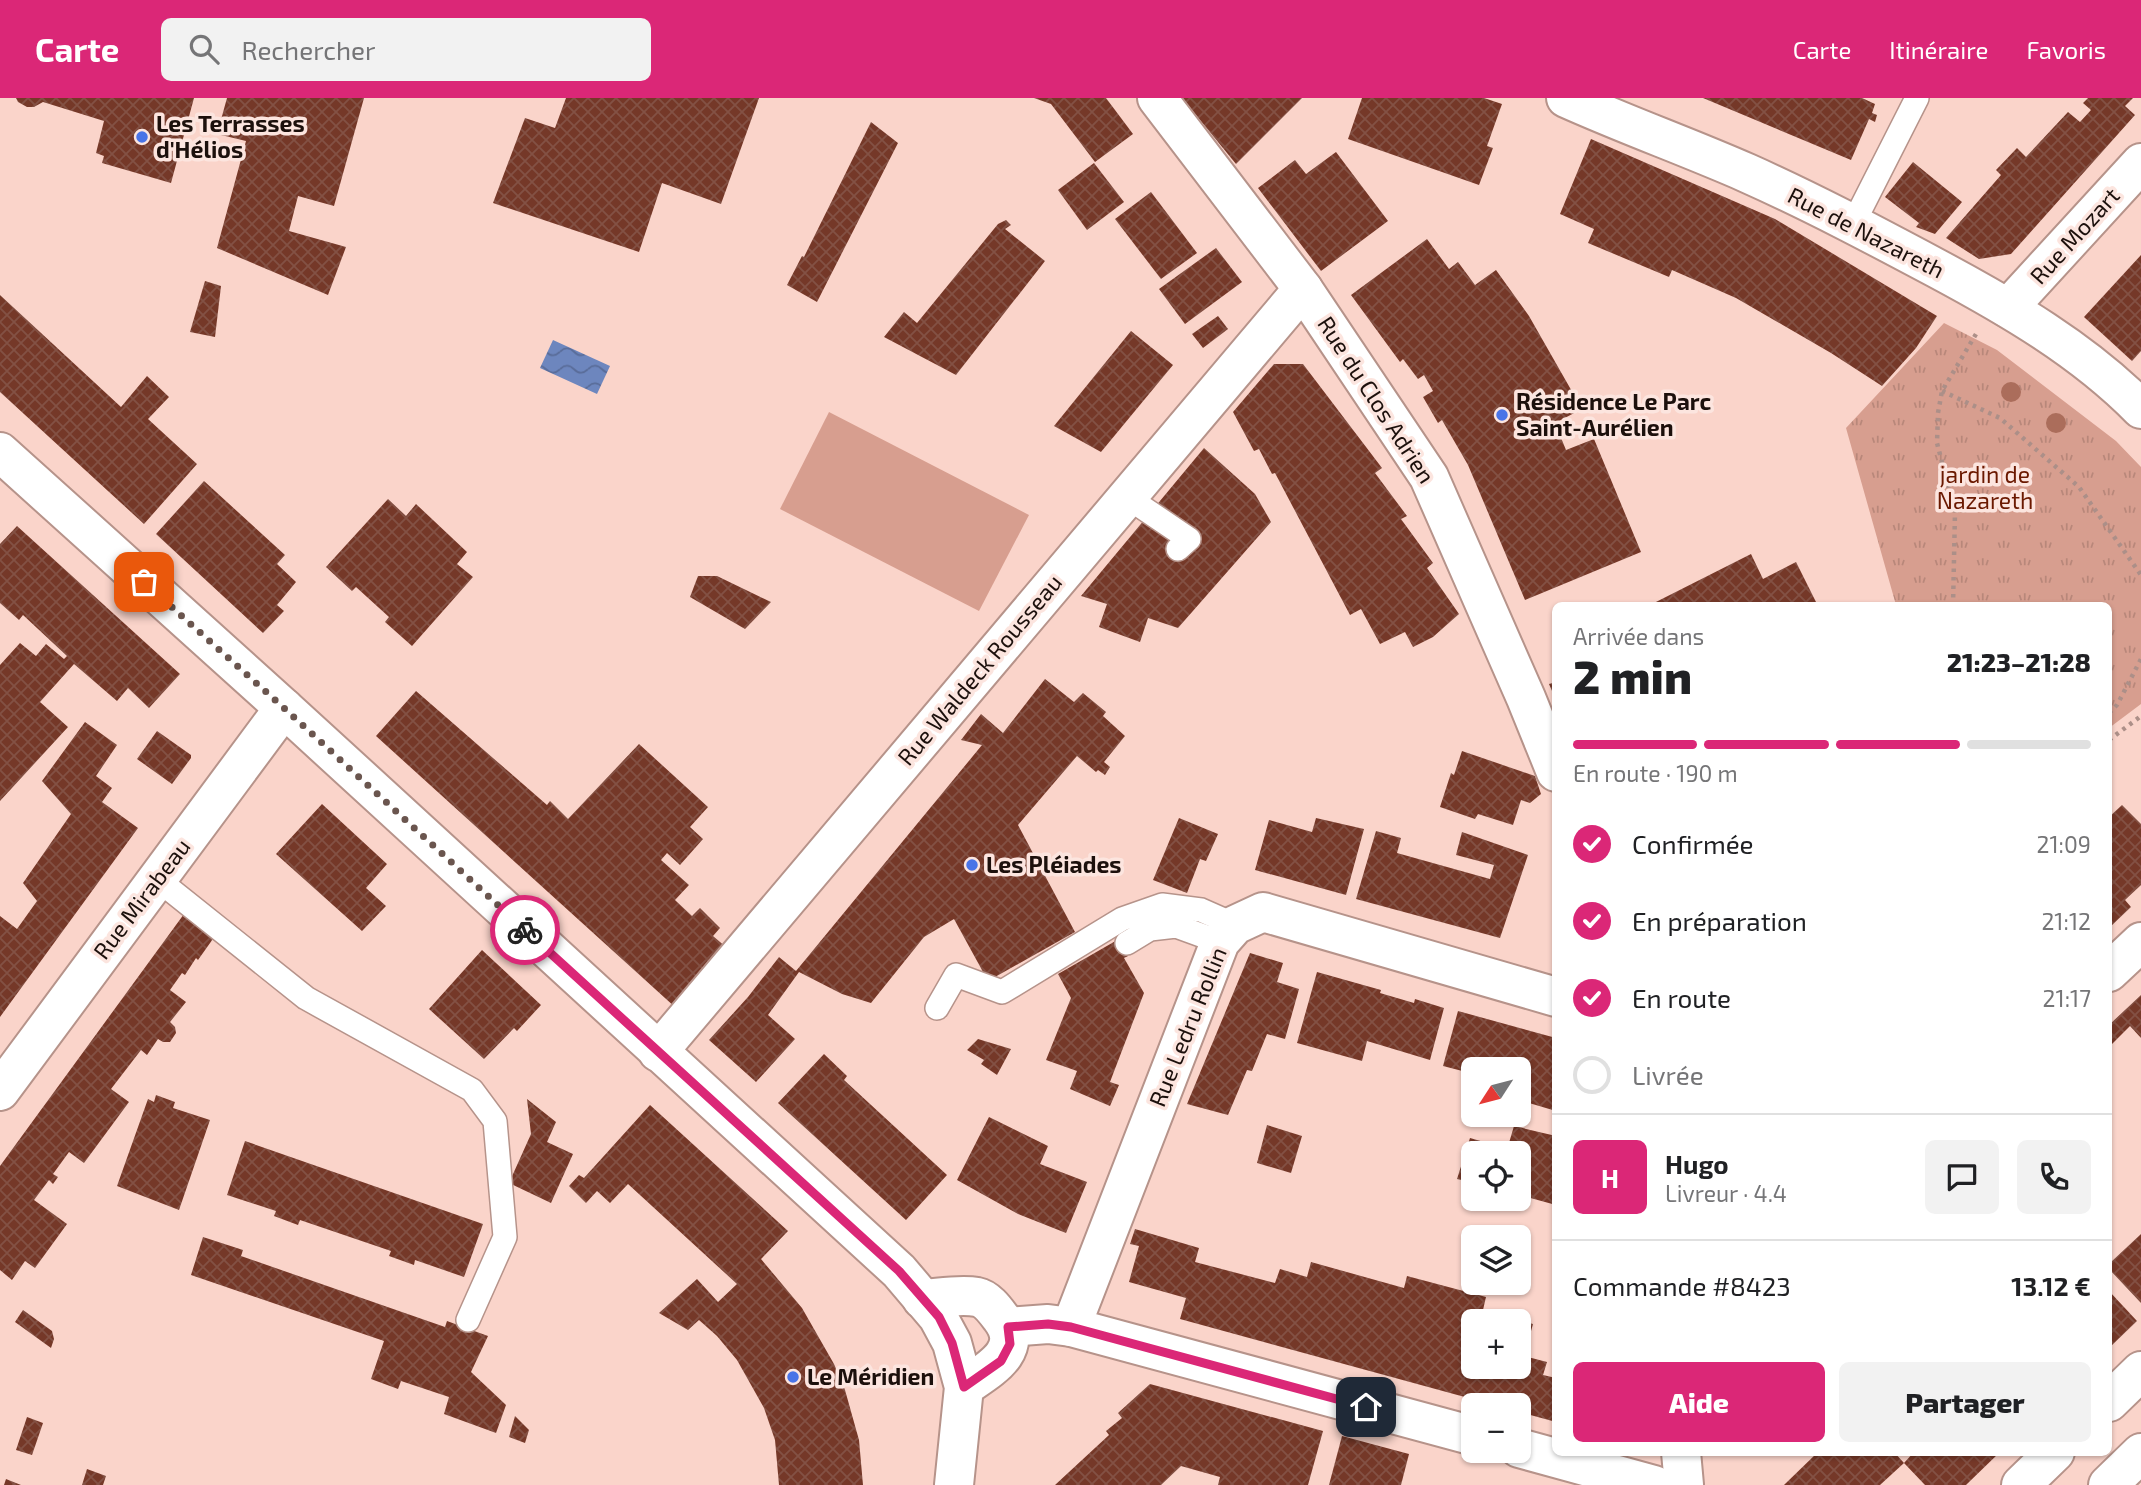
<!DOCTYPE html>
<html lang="fr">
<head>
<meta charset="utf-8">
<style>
  body { margin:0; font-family:"Exo 2",sans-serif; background:#f2f2f2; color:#202124; height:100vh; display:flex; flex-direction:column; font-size:26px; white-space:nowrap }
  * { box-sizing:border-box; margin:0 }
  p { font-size:23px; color:#757577 }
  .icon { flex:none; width:38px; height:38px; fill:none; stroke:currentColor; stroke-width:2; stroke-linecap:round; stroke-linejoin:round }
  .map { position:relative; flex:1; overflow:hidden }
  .sheet { position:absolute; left:1552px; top:504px; width:560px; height:854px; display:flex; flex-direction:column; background:#fff; border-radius:10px; box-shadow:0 2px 5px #0004 }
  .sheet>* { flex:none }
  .needle { width:46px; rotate:234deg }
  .fabs { position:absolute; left:1461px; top:959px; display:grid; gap:14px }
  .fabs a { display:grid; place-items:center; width:70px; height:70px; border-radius:10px; background:#fff; box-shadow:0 2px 5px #0004; font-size:35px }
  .pin { position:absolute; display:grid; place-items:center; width:60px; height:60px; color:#fff; margin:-30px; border-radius:14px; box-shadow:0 4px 10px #0006 }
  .courier { position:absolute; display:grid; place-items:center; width:70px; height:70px; margin:-35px; border:5px solid #db2777; border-radius:50%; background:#fff; color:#222; box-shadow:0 2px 9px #0007 }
  .headline em { font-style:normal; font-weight:800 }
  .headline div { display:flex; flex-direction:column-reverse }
  .headline { display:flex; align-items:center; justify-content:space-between; height:119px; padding:0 21px }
  h1 { font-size:46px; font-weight:800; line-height:52px }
  .bar { display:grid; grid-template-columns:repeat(4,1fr); gap:10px 7px; align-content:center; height:84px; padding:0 21px }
  .bar i { height:9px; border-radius:5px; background:#e0e0e0 }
  .bar .active { background:#db2777 }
  .bar p { grid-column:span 4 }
  .line { display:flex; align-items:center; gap:18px; padding:0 21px; border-top:2px solid #e0e0e0 }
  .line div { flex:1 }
  .round { display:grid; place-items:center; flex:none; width:74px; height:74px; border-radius:10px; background:#f2f2f2 }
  ol { padding:0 21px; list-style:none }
  li { display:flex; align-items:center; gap:21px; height:77px }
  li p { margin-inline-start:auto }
  li .icon { padding:7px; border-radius:50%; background:#db2777; color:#fff; stroke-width:4 }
  li:last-child { color:#757577 }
  li i { width:38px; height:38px; border:4px solid #e0e0e0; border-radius:50% }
  .cta { display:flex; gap:14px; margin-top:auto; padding:14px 21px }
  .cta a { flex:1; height:80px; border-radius:10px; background:#db2777; color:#fff; font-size:28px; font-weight:800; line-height:80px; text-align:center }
  .cta a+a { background:#f2f2f2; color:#202124 }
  header { display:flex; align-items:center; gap:42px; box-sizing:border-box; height:98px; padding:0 35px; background:#db2777; color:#fff }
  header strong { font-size:33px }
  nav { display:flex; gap:38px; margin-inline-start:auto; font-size:24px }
  .search { width:490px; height:63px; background:#f2f2f2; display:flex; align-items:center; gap:18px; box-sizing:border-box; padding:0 24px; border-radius:10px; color:#757577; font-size:26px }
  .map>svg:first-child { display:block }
  .park { fill:url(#park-tufts) }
  .garden { fill:#d79e8f }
  .water { fill:url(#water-waves) }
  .building { fill:url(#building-cross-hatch); fill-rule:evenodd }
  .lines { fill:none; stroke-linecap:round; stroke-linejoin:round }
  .service-casing { stroke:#b6938a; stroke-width:26 }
  .minor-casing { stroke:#b6938a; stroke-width:42 }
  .tertiary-casing { stroke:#b6938a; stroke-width:42 }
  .path { stroke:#ac8f88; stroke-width:4.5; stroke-dasharray:3.5 5; stroke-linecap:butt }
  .service { stroke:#fff; stroke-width:23 }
  .minor { stroke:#fff; stroke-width:38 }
  .tertiary { stroke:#fff; stroke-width:38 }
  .tree { fill:#ab6d5b }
  .done { stroke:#6a554e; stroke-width:7; stroke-dasharray:0 12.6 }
  .route { stroke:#db2777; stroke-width:9 }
  .poi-dot { fill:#4974e7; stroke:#fce5df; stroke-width:2.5 }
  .labels { text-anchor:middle; stroke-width:7; stroke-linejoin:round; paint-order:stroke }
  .poi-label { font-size:23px; font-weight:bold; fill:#1c100c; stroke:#fce5df; text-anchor:start }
  .street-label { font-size:23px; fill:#1c100c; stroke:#fce5df }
  .park-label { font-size:23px; fill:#6b1901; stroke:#fce5df }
</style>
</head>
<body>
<header>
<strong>Carte</strong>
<div class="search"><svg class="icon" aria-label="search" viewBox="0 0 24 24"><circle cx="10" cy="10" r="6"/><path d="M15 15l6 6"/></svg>Rechercher</div>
<nav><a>Carte</a><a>Itinéraire</a><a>Favoris</a></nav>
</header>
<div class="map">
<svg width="2141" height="1387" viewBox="0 0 2141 1387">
  <defs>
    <pattern id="park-tufts" width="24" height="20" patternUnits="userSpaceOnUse" patternTransform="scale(1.75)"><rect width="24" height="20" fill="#d79e8f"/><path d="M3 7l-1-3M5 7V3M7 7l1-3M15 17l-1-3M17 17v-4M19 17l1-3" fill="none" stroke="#b8877a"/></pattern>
    <pattern id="water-waves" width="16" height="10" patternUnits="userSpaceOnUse" patternTransform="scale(1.75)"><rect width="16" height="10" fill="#6d86be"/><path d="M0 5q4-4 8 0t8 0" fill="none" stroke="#596c99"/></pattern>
    <pattern id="building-cross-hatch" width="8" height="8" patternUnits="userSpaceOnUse" patternTransform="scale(1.75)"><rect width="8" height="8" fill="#753828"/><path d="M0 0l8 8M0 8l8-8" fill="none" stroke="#835144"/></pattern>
  </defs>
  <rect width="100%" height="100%" fill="#fad4ca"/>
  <path class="park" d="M1944,225L1997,252L2116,343L2141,369V606L2109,630V508L1896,507L1846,330Z"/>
  <path class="garden" d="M829,314L1029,417L979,513L780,411Z"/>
  <path class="water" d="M553,242L610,268L597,296L540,270Z"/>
  <g class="building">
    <path d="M16,0H194L171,85L102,65L104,58L96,55L104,23L43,4L34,9H27L18,4Z"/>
    <path d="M227,0H364L334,108L298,98L289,133L346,149L328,197L217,150L246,43L217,36Z"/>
    <path d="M566,0H759L721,106L662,85L639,154L493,105L525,20L555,30Z"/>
    <path d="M1034,0H1106L1133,36L1095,64L1051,6Z"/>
    <path d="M1182,0H1302L1236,66Z"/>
    <path d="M1362,0H1484L1502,6L1487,48L1493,50L1479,87L1348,41Z"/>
    <path d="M1703,0H1862L1875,6L1872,15L1877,17L1875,24L1869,21L1851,62Z"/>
    <path d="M2088,0H2133L2125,8L2135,17L2011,156L1979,161L1946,140L2001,77L1996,72L2017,50L2026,59L2068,14L2080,24L2091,12L2083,5Z"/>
    <path d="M871,24L898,45L817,204L787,187L802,158L804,159Z"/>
    <path d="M1591,41L1775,121L1937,218L1916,250L1882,288L1831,255L1736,200L1672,172L1669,179L1588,145L1594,131L1560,116Z"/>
    <path d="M1336,54L1388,123L1321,173L1258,90L1295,62L1306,76Z"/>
    <path d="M1913,64L1962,104L1935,136L1916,129L1919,125L1885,99Z"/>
    <path d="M1094,65L1124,104L1087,132L1058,92Z"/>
    <path d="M1151,94L1197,155L1161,181L1115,121Z"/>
    <path d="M1006,122L1011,127L1005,131L1045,163L956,277L884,239L904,214L917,225L998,126Z"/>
    <path d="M1427,141L1449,171L1458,164L1475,187L1496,172L1529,218L1582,311L1555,325L1566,352L1594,341L1641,454L1525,502L1468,367L1442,322L1438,325L1423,299L1433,293L1424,277L1418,281L1403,261L1400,264L1351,197Z"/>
    <path d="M1216,150L1242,184L1185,226L1159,191Z"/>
    <path d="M2141,157V253L2132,263L2084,219Z"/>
    <path d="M205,183L221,188L215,239L190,234Z"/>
    <path d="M0,197L121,309L147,278L169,299L148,321L197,366L144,426L0,294Z"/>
    <path d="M1218,218L1228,231L1203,250L1192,236Z"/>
    <path d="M1131,233L1173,267L1101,354L1054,328Z"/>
    <path d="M1274,266H1303L1382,370L1375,375L1407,418L1401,421L1433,465L1427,470L1459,516L1433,539L1413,549L1405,534L1380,546L1361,511L1350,517L1275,375L1272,376L1259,351L1254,353L1233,314Z"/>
    <path d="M1204,350L1255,396L1271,424L1178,530L1148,520L1140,544L1099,529L1107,506L1081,498Z"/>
    <path d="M204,383L285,457L277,466L296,484L277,507L284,513L263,535L156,436Z"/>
    <path d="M388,401L406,418L416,406L467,454L457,466L473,479L412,548L385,524L389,519L356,489L352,493L326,469Z"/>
    <path d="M17,428L180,576L149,610L128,590L117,603L74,566L40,604L68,629L0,703V567L20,545L36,558L46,546L64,561L67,558L23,517L19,522L0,505V446Z"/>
    <path d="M1751,456L1763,481L1796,464L1818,508H1648Z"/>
    <path d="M698,478H717L771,504L745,531L690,499Z"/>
    <path d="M1045,581L1074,604L1083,595L1106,614L1103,618L1125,638L1104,664L1110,669L1105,677L1098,672L1096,674L1077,658L1018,727L1075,834L988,883L954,821L924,839L871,905L842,896L799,874L768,917L795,941L756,984L709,942L748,899L779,859L796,873L982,647L961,642L981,616L1003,635Z"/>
    <path d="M1556,584V602L1549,586Z"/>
    <path d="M416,593L547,707L550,703L568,721L639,646L708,709L690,729L703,741L680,767L667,755L661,762L689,787L675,802L692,818L700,810L720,830L713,838L727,850L676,910L376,638Z"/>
    <path d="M85,624L117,647L96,678L112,690L102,704L138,730L0,919V818L17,831L37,803L23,785L71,716L42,683Z"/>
    <path d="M157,633L191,657V660L172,686L137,661Z"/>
    <path d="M1462,653L1535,678L1541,696L1530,705L1521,702L1513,727L1478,716L1475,721L1440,709L1451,675L1454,677Z"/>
    <path d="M322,706L387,766L366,790L386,808L362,833L276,756Z"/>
    <path d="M2122,707L2141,726V787L2125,802L2131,809L2109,830V719Z"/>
    <path d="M1179,720L1218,736L1206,763L1200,761L1187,795L1153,782Z"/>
    <path d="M1316,720L1364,731L1346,797L1255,772L1269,722L1312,734Z"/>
    <path d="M1376,733L1401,740L1397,755L1490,781L1494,767L1456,757L1462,734L1528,757L1500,840L1356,801Z"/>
    <path d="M184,816L215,838L198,862L196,860L185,877L182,875L170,892L186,904L170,924L175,929L176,935L170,944H163L158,941L147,957L141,952L111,991L129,1004L84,1065L69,1054L53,1076L58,1079L53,1086L49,1082L34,1102L67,1126L35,1170L25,1163L12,1182L0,1172V1068Z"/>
    <path d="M1119,841L1128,858L1124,860L1144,895L1110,984L1119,987L1110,1008L1070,991L1077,973L1046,962L1071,900L1058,876Z"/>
    <path d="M482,852L541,907L517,933L514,930L484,961L429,911Z"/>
    <path d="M1250,855L1283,865L1277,884L1299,891L1285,941L1267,936L1252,973L1247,972L1228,1017L1187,1006Z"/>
    <path d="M1317,874L1381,892L1380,895L1414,905L1415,901L1444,910L1430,962L1367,943L1362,963L1297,945Z"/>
    <path d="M2141,897V940L2130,928L2109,949V927Z"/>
    <path d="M1458,913L1556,940V1013L1519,1002V971H1474V976L1443,968Z"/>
    <path d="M978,941L1011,951L997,977L981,966L984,962L967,952Z"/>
    <path d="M824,956L847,978L844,982L947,1077L906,1122L778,1005Z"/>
    <path d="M156,997L175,1004L173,1010L210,1022L179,1112L117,1088L148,1001L154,1004Z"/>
    <path d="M527,1001L556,1024L547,1044L573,1056L551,1105L509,1085L531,1036Z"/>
    <path d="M650,1007L788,1133L761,1161L802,1210L834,1266L845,1292L859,1342L863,1387H779L775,1342L764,1310L737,1262L717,1238L699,1222L688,1232L659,1215L697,1181L718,1204L737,1186L628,1086L610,1105L597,1093L586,1105L569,1088L579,1077L584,1080Z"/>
    <path d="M989,1019L1048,1048L1040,1066L1087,1084L1066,1135L1018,1116L957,1082Z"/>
    <path d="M1267,1027L1302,1038L1291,1075L1257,1065Z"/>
    <path d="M1514,1028L1556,1038V1107L1519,1097V1055H1506Z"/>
    <path d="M1470,1040L1491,1046L1489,1055H1474V1085L1457,1081Z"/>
    <path d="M245,1043L483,1126L464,1179L415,1162L414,1167L389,1158L391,1153L300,1122L298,1127L274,1118L276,1113L227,1097Z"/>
    <path d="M1135,1131L1199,1150L1195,1164L1275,1185L1280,1171L1307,1179L1311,1164L1404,1190L1407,1178L1486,1199L1483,1212L1533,1226L1524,1258L1547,1264L1543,1277L1556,1280V1324L1519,1314V1307H1494L1180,1221L1186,1200L1129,1184L1139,1148L1130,1146ZM1474,1223H1519V1269H1474Z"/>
    <path d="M2141,1136V1205L2109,1171V1163L2111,1164Z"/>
    <path d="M203,1139L243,1152L241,1158L445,1229L447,1223L488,1238L471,1274L506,1307L496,1335L444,1316L449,1299L401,1283L398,1291L371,1281L384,1243L191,1177Z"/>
    <path d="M2109,1193L2137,1223L2109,1250Z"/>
    <path d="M23,1212L52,1233L54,1241L51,1250L15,1224Z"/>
    <path d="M1150,1286L1323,1333L1308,1387H1218L1220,1379L1181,1368L1161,1387H1055L1109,1337L1106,1333L1122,1320L1118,1315Z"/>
    <path d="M515,1318L529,1332L525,1345L509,1339Z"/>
    <path d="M27,1319L43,1325L32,1357L16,1352Z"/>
    <path d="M1342,1338L1409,1356L1401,1387H1329Z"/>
    <path d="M1818,1354H1894L1904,1365L1880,1387H1784Z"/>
    <path d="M1914,1354H2000L1966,1387H1925L1904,1365Z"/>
    <path d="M87,1371L106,1378L103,1387H82Z"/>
    <path d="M6,1381L21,1387H4Z"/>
  </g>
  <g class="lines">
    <g class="service-casing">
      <g id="service">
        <path d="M1853,126L1917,0"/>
        <path d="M1127,399L1189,441L1178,451"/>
        <path d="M157,781L306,900L472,992L495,1023L505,1139L468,1222"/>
        <path d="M1127,845L1150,831L1176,828L1220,844"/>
        <path d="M937,910L956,877L1002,894L1122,821L1162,807L1201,812L1235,827"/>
      </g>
    </g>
    <g class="minor-casing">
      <g id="minor">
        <path d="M1157,0L1303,191L1429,379L1526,600L1556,674"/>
        <path d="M1566,0C1626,27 1688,49 1747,75C1812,104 1874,137 1936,170C2009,209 2083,252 2141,311"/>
        <path d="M2008,210L2141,65"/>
        <path d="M0,354L284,610L899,1173L938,1219L952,1245L964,1289L954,1387"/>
        <path d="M2109,874L2141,844"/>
        <path d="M658,954L1303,191"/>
        <path d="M0,993L284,610"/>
        <path d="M922,1201C939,1200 960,1196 977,1199C987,1201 995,1212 1001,1220C1026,1253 988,1272 964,1289"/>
        <path d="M1008,1229L1048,1226L1071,1229L1474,1338"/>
        <path d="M1071,1229L1220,844L1235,827L1263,814L1556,899"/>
        <path d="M1519,1350L1654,1387"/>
        <path d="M1681,1354L1684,1387"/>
      </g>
    </g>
    <g class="tertiary-casing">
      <g id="tertiary">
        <path d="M2109,1304L2141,1273"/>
        <path d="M2021,1387L2055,1354"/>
        <path d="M2108,1387L2141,1355"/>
      </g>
    </g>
    <g class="path">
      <path d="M1942,293L2000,320L2079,389L2141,477"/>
      <path d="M1953,508L1955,414L1937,345L1938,315L1942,293L1976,236"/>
      <path d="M2109,615L2117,607L2141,561"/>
      <path d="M2109,642L2141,618"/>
    </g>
    <use href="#service" class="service"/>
    <use href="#minor" class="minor"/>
    <use href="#tertiary" class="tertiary"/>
  </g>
  <g class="tree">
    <circle cx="2011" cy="294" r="10"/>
    <circle cx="2056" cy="325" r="10"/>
  </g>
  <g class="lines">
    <path class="done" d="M144,484L284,610L525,832"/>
    <path class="route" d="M525,832L899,1173L939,1219L952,1245L964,1289L1001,1263L1010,1246L1008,1229L1048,1226L1071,1229L1366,1309"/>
  </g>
  <g class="poi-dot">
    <circle cx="142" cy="39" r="7"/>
    <circle cx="1502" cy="317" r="7"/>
    <circle cx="972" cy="767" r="7"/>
    <circle cx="793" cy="1279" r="7"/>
  </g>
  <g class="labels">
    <g class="poi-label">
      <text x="156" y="34">Les Terrasses<tspan x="156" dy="26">d'Hélios</tspan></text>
      <text x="1516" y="312">Résidence Le Parc<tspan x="1516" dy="26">Saint-Aurélien</tspan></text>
      <text x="986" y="775">Les Pléiades</text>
      <text x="807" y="1287">Le Méridien</text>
    </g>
    <g class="street-label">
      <text transform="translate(1866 135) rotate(27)" y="8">Rue de Nazareth</text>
      <text transform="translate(2075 138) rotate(-48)" y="8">Rue Mozart</text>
      <text transform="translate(1376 302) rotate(57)" y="8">Rue du Clos Adrien</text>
      <text transform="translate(980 572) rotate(-50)" y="8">Rue Waldeck Rousseau</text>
      <text transform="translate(142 801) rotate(-53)" y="8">Rue Mirabeau</text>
      <text transform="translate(1188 929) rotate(-68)" y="8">Rue Ledru Rollin</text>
    </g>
    <g class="park-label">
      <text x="1985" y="385">jardin de<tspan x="1985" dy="26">Nazareth</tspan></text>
    </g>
  </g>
</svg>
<div class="fabs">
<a><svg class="needle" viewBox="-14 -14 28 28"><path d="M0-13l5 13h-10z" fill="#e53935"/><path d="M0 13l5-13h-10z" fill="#757577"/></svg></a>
<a><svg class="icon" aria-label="locate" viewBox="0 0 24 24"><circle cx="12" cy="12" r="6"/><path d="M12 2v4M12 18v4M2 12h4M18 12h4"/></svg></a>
<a><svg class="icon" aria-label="layers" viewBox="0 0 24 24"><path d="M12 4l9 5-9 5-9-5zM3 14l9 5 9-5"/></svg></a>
<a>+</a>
<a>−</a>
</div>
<div class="pin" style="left:144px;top:484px;background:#ea580c"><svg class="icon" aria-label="bag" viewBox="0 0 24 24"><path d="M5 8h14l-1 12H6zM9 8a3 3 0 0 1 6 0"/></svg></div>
<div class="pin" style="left:1366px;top:1309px;background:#1f2937"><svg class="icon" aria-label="home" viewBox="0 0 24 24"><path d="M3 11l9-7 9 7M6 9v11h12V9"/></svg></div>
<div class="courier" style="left:525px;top:832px"><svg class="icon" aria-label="bike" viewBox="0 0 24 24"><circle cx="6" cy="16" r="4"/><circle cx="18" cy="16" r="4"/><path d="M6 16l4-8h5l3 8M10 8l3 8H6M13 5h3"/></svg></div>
<section class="sheet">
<div class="headline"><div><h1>2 min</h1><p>Arrivée dans</p></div><em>21:23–21:28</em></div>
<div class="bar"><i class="active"></i><i class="active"></i><i class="active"></i><i></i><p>En route · 190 m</p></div>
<ol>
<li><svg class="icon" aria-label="check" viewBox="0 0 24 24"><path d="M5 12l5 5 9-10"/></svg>Confirmée<p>21:09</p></li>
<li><svg class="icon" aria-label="check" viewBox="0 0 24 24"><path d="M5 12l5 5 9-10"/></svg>En préparation<p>21:12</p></li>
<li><svg class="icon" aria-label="check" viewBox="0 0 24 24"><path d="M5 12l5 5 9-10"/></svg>En route<p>21:17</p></li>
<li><i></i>Livrée</li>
</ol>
<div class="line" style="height:126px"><b class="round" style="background:#db2777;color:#fff">H</b><div><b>Hugo</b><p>Livreur · 4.4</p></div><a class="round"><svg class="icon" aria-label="chat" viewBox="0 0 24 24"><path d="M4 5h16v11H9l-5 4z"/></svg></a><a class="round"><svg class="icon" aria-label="phone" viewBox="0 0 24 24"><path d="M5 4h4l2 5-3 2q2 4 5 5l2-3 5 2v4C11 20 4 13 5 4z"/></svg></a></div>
<div class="line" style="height:91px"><div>Commande #8423</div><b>13.12 €</b></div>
<div class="cta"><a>Aide</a><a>Partager</a></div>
</section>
</div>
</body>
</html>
